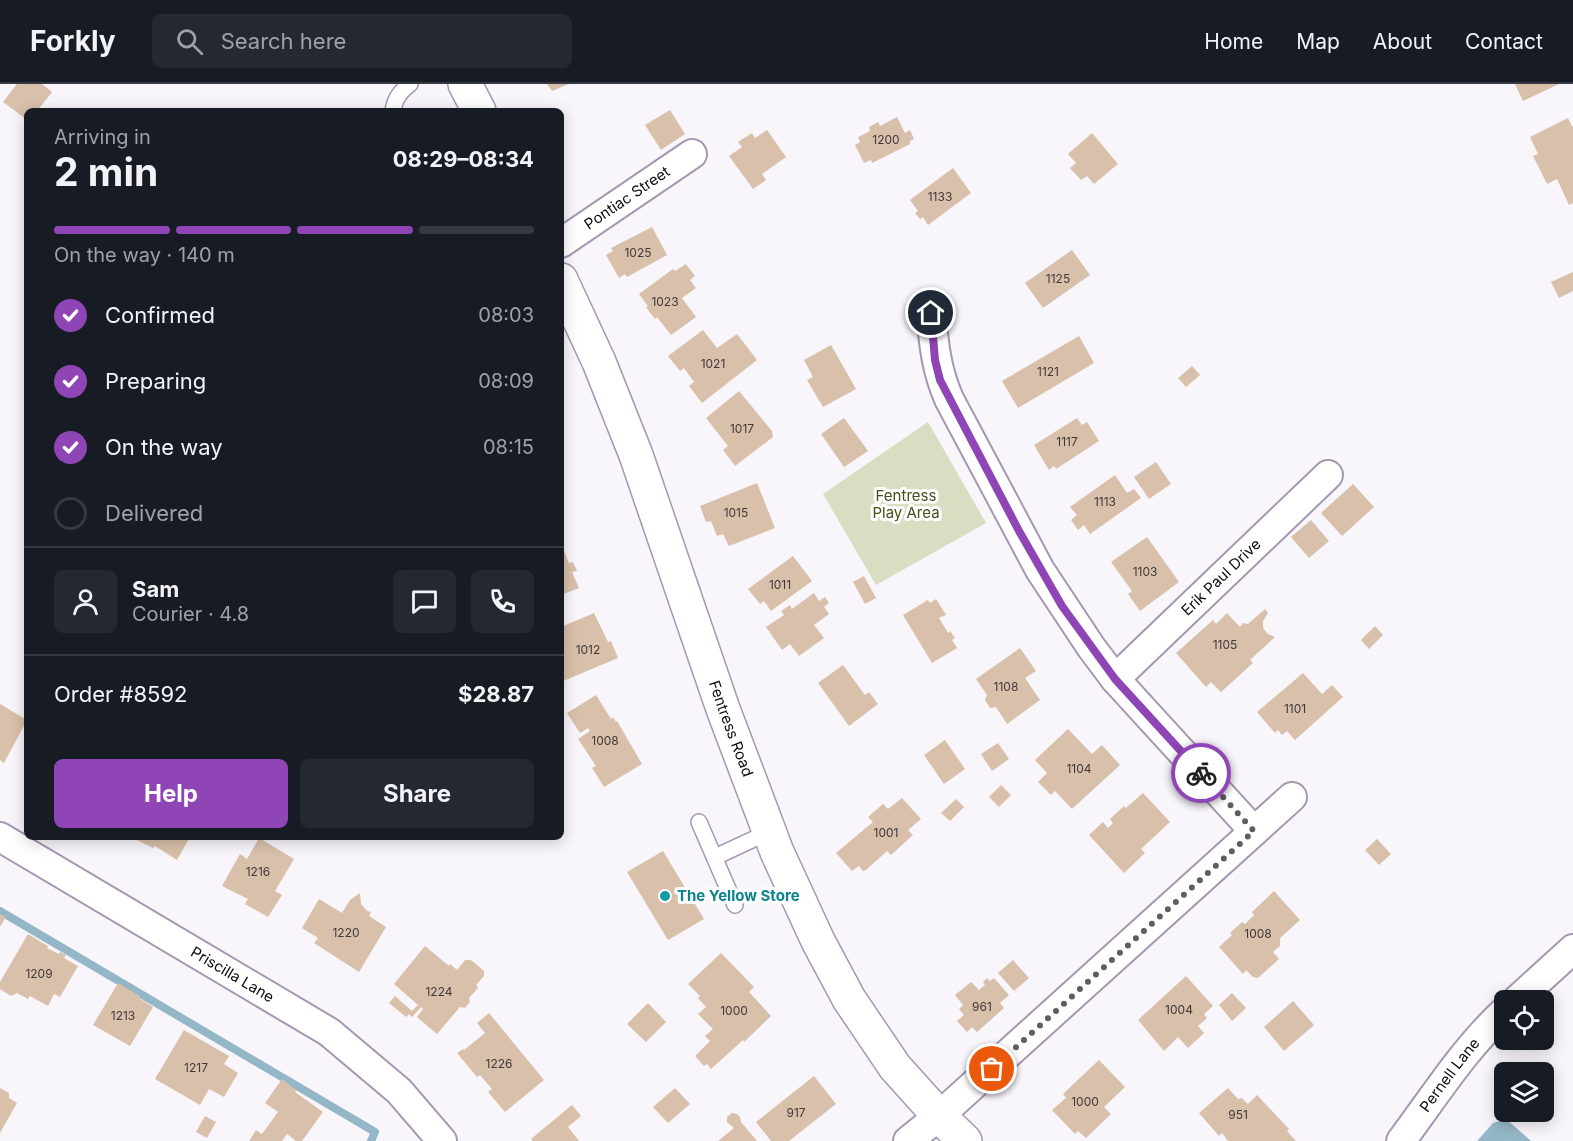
<!DOCTYPE html>
<html lang="en">
<head>
<meta charset="utf-8">
<style>
  body { margin:0; font-family:Inter,sans-serif; background:#242831; color:#f1f3f6; height:100vh; display:flex; flex-direction:column; font-size:22px; white-space:nowrap }
  * { box-sizing:border-box; margin:0 }
  p { font-size:20px; color:#9ea1a6 }
  .icon { flex:none; width:33px; height:33px; fill:none; stroke:currentColor; stroke-width:2; stroke-linecap:round; stroke-linejoin:round }
  .map { position:relative; flex:1; overflow:hidden }
  .sheet { position:absolute; left:24px; top:24px; width:540px; height:732px; display:flex; flex-direction:column; background:#171b24; border-radius:9px; box-shadow:0 3px 15px #0003 }
  .sheet>* { flex:none }
  .buttons { position:absolute; left:1494px; top:906px; display:grid; gap:12px }
  .buttons a { display:grid; place-items:center; width:60px; height:60px; border-radius:9px; background:#171b24; box-shadow:0 3px 15px #0003; font-size:30px }
  .pin { position:absolute; display:grid; place-items:center; width:51px; height:51px; color:#fff; margin:-26px; border:3px solid #fff; border-radius:50%; box-shadow:0 2px 6px #0007 }
  .courier { position:absolute; display:grid; place-items:center; width:60px; height:60px; margin:-30px; border:4px solid #9045b6; border-radius:50%; background:#fff; color:#222; box-shadow:0 2px 8px #0007 }
  .summary em { font-style:normal; font-weight:700 }
  .summary div { display:flex; flex-direction:column-reverse }
  .summary { display:flex; align-items:center; justify-content:space-between; height:102px; padding:0 30px }
  h1 { font-size:39px; font-weight:700; line-height:45px }
  .bar { display:grid; grid-template-columns:repeat(4,1fr); gap:9px 6px; align-content:center; height:72px; padding:0 30px }
  .bar i { height:8px; border-radius:4px; background:#363941 }
  .bar .selected { background:#9045b6 }
  .bar p { grid-column:span 4 }
  .line { display:flex; align-items:center; gap:15px; padding:0 30px; border-top:2px solid #363941 }
  .line div { flex:1 }
  .round { display:grid; place-items:center; flex:none; width:63px; height:63px; border-radius:9px; background:#242831 }
  ol { padding:0 30px; list-style:none }
  li { display:flex; align-items:center; gap:18px; height:66px }
  li p { margin-inline-start:auto }
  li .icon { padding:6px; border-radius:50%; background:#9045b6; color:#fff; stroke-width:4 }
  li:last-child { color:#9ea1a6 }
  li i { width:33px; height:33px; border:3px solid #363941; border-radius:50% }
  .button { display:flex; gap:12px; margin-top:auto; padding:12px 30px }
  .button a { flex:1; height:69px; border-radius:9px; background:#9045b6; color:#fff; font-size:24px; font-weight:700; line-height:69px; text-align:center }
  .button a+a { background:#242831; color:#f1f3f6 }
  header { display:flex; align-items:center; gap:36px; box-sizing:border-box; height:84px; padding:0 30px; background:#171b24; border-bottom:2px solid #363941 }
  header strong { font-size:28px }
  nav { display:flex; gap:33px; margin-inline-start:auto; font-size:21px }
  .search { width:420px; height:54px; background:#242831; display:flex; align-items:center; gap:15px; box-sizing:border-box; padding:0 21px; border-radius:9px; color:#9ea1a6; font-size:22px }
  .map>svg:first-child { display:block }
  .green { fill:#d9dec3 }
  .water { fill:#94b7c7 }
  .lines { fill:none; stroke-linecap:round; stroke-linejoin:round }
  .stream { stroke:#94b7c7; stroke-width:8 }
  .building { fill:#d9c0aa }
  .lane-casing { stroke:#a597b2; stroke-width:18 }
  .street-casing { stroke:#a597b2; stroke-width:32 }
  .secondary-casing { stroke:#a597b2; stroke-width:36 }
  .lane { stroke:#fff; stroke-width:15 }
  .street { stroke:#fff; stroke-width:28 }
  .secondary { stroke:#fff; stroke-width:33 }
  .done { stroke:#615c64; stroke-width:6; stroke-dasharray:0 10.8 }
  .route { stroke:#9045b6; stroke-width:8 }
  .culture-dot { fill:#0f9aa8; stroke:#fff; stroke-width:2 }
  .labels { text-anchor:middle; stroke-width:6; stroke-linejoin:round; paint-order:stroke }
  .number-label { font-size:12px; fill:#423839 }
  .street-label { font-size:15px; fill:#0f0a13; stroke:#fff }
  .park-label { font-size:15px; fill:#494e1a; stroke:#fff }
  .culture-label { font-size:15px; font-weight:bold; fill:#0d838f; stroke:#fff; text-anchor:start }
</style>
</head>
<body>
<header>
<strong>Forkly</strong>
<div class="search"><svg class="icon" aria-label="search" viewBox="0 0 24 24"><circle cx="10" cy="10" r="6"/><path d="M15 15l6 6"/></svg>Search here</div>
<nav><a>Home</a><a>Map</a><a>About</a><a>Contact</a></nav>
</header>
<div class="map">
<svg width="1573" height="1057" viewBox="0 0 1573 1057">
  <rect width="100%" height="100%" fill="#f8f5fb"/>
  <path class="green" d="M928,338L986,439L876,501L823,410Z"/>
  <path class="water" d="M1506,1035L1531,1057H1477L1493,1039Z"/>
  <g class="lines">
    <path class="stream" d="M0,827L375,1048L371,1057"/>
  </g>
  <g class="building">
    <path d="M17,0H42L52,8L37,27H27V36L3,18Z"/>
    <path d="M547,0H569L552,7Z"/>
    <path d="M1515,0H1559L1523,17Z"/>
    <path d="M670,26L685,50L661,66L645,41Z"/>
    <path d="M897,33L905,49L910,46L914,55L910,57V60L872,79L871,76L864,79L855,61L860,58L858,53L870,47L869,43L878,38L880,42Z"/>
    <path d="M1568,34L1573,44V119L1569,121L1557,95L1547,100L1533,72L1538,70L1530,53Z"/>
    <path d="M767,46L786,73L762,90L766,96L753,105L729,72L742,63L738,58L752,49L755,54Z"/>
    <path d="M1092,49L1118,80L1094,100L1087,92L1081,96L1070,84L1076,79L1068,70Z"/>
    <path d="M953,84L971,109L928,141L923,133L920,135L915,129L918,127L910,116Z"/>
    <path d="M652,143L667,171L627,193L625,190L619,194L606,171L613,167L611,164Z"/>
    <path d="M1072,166L1090,191L1043,224L1025,199Z"/>
    <path d="M686,180L695,192L690,196L696,204L682,214L696,233L671,251L657,233L655,235L646,223L648,222L639,210L673,185L675,187Z"/>
    <path d="M1573,188V207L1559,214L1551,198Z"/>
    <path d="M703,246L717,264L737,250L757,276L702,319L689,302L694,298L684,284L680,287L668,272Z"/>
    <path d="M1079,252L1094,279L1018,324L1002,297Z"/>
    <path d="M831,261L856,305L823,323L807,296L813,293L804,276Z"/>
    <path d="M1192,282L1200,291L1186,303L1178,294Z"/>
    <path d="M739,307L772,347L773,353L735,382L723,366L728,362L706,334Z"/>
    <path d="M844,334L868,367L844,383L821,350Z"/>
    <path d="M1077,334L1082,341L1087,338L1099,357L1056,385L1054,382L1049,386L1034,361Z"/>
    <path d="M1156,378L1171,400L1149,415L1134,393Z"/>
    <path d="M1115,391L1127,409L1134,405L1141,414L1090,450L1084,441L1078,446L1071,436L1077,431L1070,423Z"/>
    <path d="M757,399L775,444L729,462L723,450L717,452L711,437L706,438L700,422Z"/>
    <path d="M1353,400L1374,423L1342,452L1321,429Z"/>
    <path d="M1311,436L1329,457L1309,474L1291,453Z"/>
    <path d="M1147,453L1179,498L1140,527L1128,510L1132,507L1111,478Z"/>
    <path d="M561,460L569,479L573,478L577,487L572,488L579,504L561,511Z"/>
    <path d="M793,472L812,497L771,527L764,517L760,520L748,505Z"/>
    <path d="M864,492L876,514L865,520L853,498Z"/>
    <path d="M814,509L819,517L825,513L829,519L824,523L829,530L814,541L824,554L799,572L790,560L782,566L766,543L784,531L781,527L790,521L792,525Z"/>
    <path d="M936,515L946,531L939,534L948,549L950,547L955,554L952,556L957,564L932,579L903,531L928,516L930,519Z"/>
    <path d="M1265,525L1268,529L1263,537V544L1268,550L1275,553L1250,576L1253,579L1221,608L1211,598L1206,603L1176,569L1213,536L1216,540L1227,529L1240,543L1243,539L1248,540Z"/>
    <path d="M594,529L608,558L611,557L618,574L561,598V543Z"/>
    <path d="M1375,542L1383,551L1369,565L1361,556Z"/>
    <path d="M1020,564L1036,587L1025,594L1040,616L1007,640L996,623L990,624L985,616L987,611L976,595Z"/>
    <path d="M843,581L865,611L869,608L878,620L849,642L818,599Z"/>
    <path d="M1303,589L1322,610L1332,601L1343,613L1295,656L1287,647L1282,651L1278,646L1275,649L1257,628Z"/>
    <path d="M596,611L611,635L613,633L616,638L617,637L642,680L604,703L592,684L596,682L578,655L590,647L588,644L580,649L567,629Z"/>
    <path d="M0,620L27,636L4,679L0,676Z"/>
    <path d="M1068,645L1092,670L1102,661L1120,681L1072,725L1055,707L1051,711L1038,698L1047,689L1035,676Z"/>
    <path d="M945,656L965,685L944,700L924,671Z"/>
    <path d="M998,659L1009,675L992,687L981,670Z"/>
    <path d="M1001,701L1011,711L999,723L989,713Z"/>
    <path d="M1143,709L1170,738L1141,765L1145,769L1124,789L1089,751L1103,738L1108,744L1113,739L1110,735L1124,722L1126,724Z"/>
    <path d="M902,714L921,735L908,746L913,751L891,771L887,767L866,786L863,787L859,782L852,787L836,769L873,738L868,733L883,720L888,725Z"/>
    <path d="M956,715L964,723L950,737L941,729Z"/>
    <path d="M136,753H190L177,776L155,762L153,764L135,755Z"/>
    <path d="M259,754L294,775L275,807L282,811L268,833L245,820L248,815L222,802L240,770L247,775Z"/>
    <path d="M1377,755L1391,770L1379,781L1365,766Z"/>
    <path d="M663,767L704,835L668,856L627,788Z"/>
    <path d="M1274,807L1300,836L1280,854V862L1273,868L1279,875L1258,894L1253,893L1246,886L1243,890L1219,863L1232,851L1230,849L1242,838L1245,840L1254,831L1252,828Z"/>
    <path d="M360,809L361,820L367,827L371,828L369,832L386,843L359,888L314,859L318,854L302,844L319,815L342,829L350,816Z"/>
    <path d="M0,830L6,833L0,843Z"/>
    <path d="M28,850L48,862L47,864L59,870L60,868L66,871L64,874L78,882L60,913L54,910L48,922L30,912L28,915L17,909L11,912L0,905V898Z"/>
    <path d="M425,862L449,882L450,880L457,886L465,876H471L484,887V892L476,901L478,904L469,914L470,918L465,924L460,923L437,950L417,933L423,925L421,923L412,933L409,930L406,933L389,919L395,912L412,927L418,921L394,900Z"/>
    <path d="M721,869L754,903L749,908L771,932L744,958L743,956L711,985L707,980L704,982L695,972L710,957L705,952L713,945L698,930L706,923L698,914L700,912L688,900Z"/>
    <path d="M1013,876L1029,894L1014,907L998,889Z"/>
    <path d="M1186,892L1213,922L1204,930L1207,934L1198,942L1204,949L1188,964L1178,953L1164,967L1138,936Z"/>
    <path d="M987,894L990,897L994,894L1009,911L1000,919L1004,924L977,948L972,943L967,948L957,937L964,931L959,925L963,921L955,911L971,898L979,906L985,901L983,898Z"/>
    <path d="M118,899L140,912L139,914L153,923L130,962L93,941Z"/>
    <path d="M1232,909L1246,924L1232,937L1219,921Z"/>
    <path d="M1293,917L1314,941L1284,967L1264,943Z"/>
    <path d="M648,919L666,938L646,958L627,940Z"/>
    <path d="M489,929L544,996L505,1028L488,1008L492,1005L480,991L477,993L457,969L463,965L464,966L485,949L477,939Z"/>
    <path d="M184,946L229,972L224,980L238,989L224,1013L209,1005L200,1021L155,995Z"/>
    <path d="M1099,976L1125,1003L1104,1023L1111,1030L1086,1054L1078,1047L1075,1050L1052,1026L1066,1014L1063,1010Z"/>
    <path d="M814,992L836,1020L789,1057H771L756,1038Z"/>
    <path d="M282,995L296,1006L295,1008L323,1028L302,1057H296L287,1050L282,1057H249L256,1046L262,1050L278,1028L265,1019Z"/>
    <path d="M0,1004L9,1009V1014L17,1019L0,1049Z"/>
    <path d="M675,1004L690,1020L668,1039L653,1023Z"/>
    <path d="M1228,1004L1238,1015L1242,1014L1248,1020L1257,1011L1289,1045L1287,1047L1296,1057H1228L1222,1049L1219,1052L1199,1029Z"/>
    <path d="M572,1021L581,1032L568,1043L579,1057H533L531,1055Z"/>
    <path d="M732,1029L737,1030L740,1033L741,1038L757,1057H718L734,1044L727,1038V1033Z"/>
    <path d="M205,1032L216,1038L207,1054L196,1048Z"/>
  </g>
  <g class="lines">
    <g class="lane-casing">
      <g id="lane">
        <path d="M393,27C395,14 400,8 410,0"/>
        <path d="M699,738L735,821"/>
        <path d="M715,773L769,748"/>
      </g>
    </g>
    <g class="street-casing">
      <g id="street">
        <path id="s1" d="M561,159L692,70"/>
        <path d="M931,229C934,261 936,285 949,315L1040,486L1091,563L1115,595L1254,747"/>
        <path id="s2" d="M1115,595L1328,391"/>
        <path id="s3" d="M0,753L329,948L399,1007L442,1057"/>
        <path d="M1517,916L1573,865"/>
        <path d="M908,1057L939,1032L1292,713"/>
        <path id="s4" d="M1401,1057C1434,1013 1464,965 1504,928"/>
      </g>
    </g>
    <g class="secondary-casing">
      <g id="secondary">
        <path d="M465,0L479,27"/>
        <path id="s5" d="M561,196L599,278L636,371L723,625L777,768L818,857L849,915L895,983L939,1032L965,1057"/>
      </g>
    </g>
    <use href="#lane" class="lane"/>
    <use href="#street" class="street"/>
    <use href="#secondary" class="secondary"/>
  </g>
  <g class="lines">
    <path class="done" d="M992,985L1254,747L1201,689"/>
    <path class="route" d="M931,229L935,276L940,296L1019,447L1062,522L1115,595L1201,689"/>
  </g>
  <circle class="culture-dot" cx="665" cy="812" r="6"/>
  <g class="labels">
    <g class="number-label">
      <text x="886" y="60">1200</text>
      <text x="940" y="117">1133</text>
      <text x="638" y="173">1025</text>
      <text x="1058" y="199">1125</text>
      <text x="665" y="222">1023</text>
      <text x="713" y="284">1021</text>
      <text x="1048" y="292">1121</text>
      <text x="742" y="349">1017</text>
      <text x="1067" y="362">1117</text>
      <text x="1105" y="422">1113</text>
      <text x="736" y="433">1015</text>
      <text x="1145" y="492">1103</text>
      <text x="780" y="505">1011</text>
      <text x="1225" y="565">1105</text>
      <text x="588" y="570">1012</text>
      <text x="1006" y="607">1108</text>
      <text x="1295" y="629">1101</text>
      <text x="605" y="661">1008</text>
      <text x="1079" y="689">1104</text>
      <text x="886" y="753">1001</text>
      <text x="258" y="792">1216</text>
      <text x="346" y="853">1220</text>
      <text x="1258" y="854">1008</text>
      <text x="39" y="894">1209</text>
      <text x="439" y="912">1224</text>
      <text x="982" y="927">961</text>
      <text x="1179" y="930">1004</text>
      <text x="734" y="931">1000</text>
      <text x="123" y="936">1213</text>
      <text x="499" y="984">1226</text>
      <text x="196" y="988">1217</text>
      <text x="1085" y="1022">1000</text>
      <text x="796" y="1033">917</text>
      <text x="1238" y="1035">951</text>
    </g>
    <g class="street-label">
      <text dy="5" stroke="none"><textPath href="#s1" startOffset="80">Pontiac Street</textPath></text>
      <text dy="5" stroke="none"><textPath href="#s2" startOffset="147">Erik Paul Drive</textPath></text>
      <text dy="5" stroke="none"><textPath href="#s5" startOffset="480">Fentress Road</textPath></text>
      <text dy="5" stroke="none"><textPath href="#s3" startOffset="270">Priscilla Lane</textPath></text>
      <text dy="5" stroke="none"><textPath href="#s4" startOffset="82">Pernell Lane</textPath></text>
    </g>
    <g class="park-label">
      <text x="906" y="417">Fentress<tspan x="906" dy="17">Play Area</tspan></text>
    </g>
    <g class="culture-label">
      <text x="677" y="817">The Yellow Store</text>
    </g>
  </g>
</svg>
<div class="buttons">
<a><svg class="icon" aria-label="locate" viewBox="0 0 24 24"><circle cx="12" cy="12" r="6"/><path d="M12 2v4M12 18v4M2 12h4M18 12h4"/></svg></a>
<a><svg class="icon" aria-label="layers" viewBox="0 0 24 24"><path d="M12 4l9 5-9 5-9-5zM3 14l9 5 9-5"/></svg></a>
</div>
<div class="pin" style="left:992px;top:985px;background:#ea580c"><svg class="icon" aria-label="bag" viewBox="0 0 24 24"><path d="M5 8h14l-1 12H6zM9 8a3 3 0 0 1 6 0"/></svg></div>
<div class="pin" style="left:931px;top:229px;background:#1f2937"><svg class="icon" aria-label="home" viewBox="0 0 24 24"><path d="M3 11l9-7 9 7M6 9v11h12V9"/></svg></div>
<div class="courier" style="left:1201px;top:689px"><svg class="icon" aria-label="bike" viewBox="0 0 24 24"><circle cx="6" cy="16" r="4"/><circle cx="18" cy="16" r="4"/><path d="M6 16l4-8h5l3 8M10 8l3 8H6M13 5h3"/></svg></div>
<section class="sheet">
<div class="summary"><div><h1>2 min</h1><p>Arriving in</p></div><em>08:29–08:34</em></div>
<div class="bar"><i class="selected"></i><i class="selected"></i><i class="selected"></i><i></i><p>On the way · 140 m</p></div>
<ol>
<li><svg class="icon" aria-label="check" viewBox="0 0 24 24"><path d="M5 12l5 5 9-10"/></svg>Confirmed<p>08:03</p></li>
<li><svg class="icon" aria-label="check" viewBox="0 0 24 24"><path d="M5 12l5 5 9-10"/></svg>Preparing<p>08:09</p></li>
<li><svg class="icon" aria-label="check" viewBox="0 0 24 24"><path d="M5 12l5 5 9-10"/></svg>On the way<p>08:15</p></li>
<li><i></i>Delivered</li>
</ol>
<div class="line" style="height:108px"><a class="round"><svg class="icon" aria-label="person" viewBox="0 0 24 24"><circle cx="12" cy="8" r="4"/><path d="M4 21q1-7 8-7t8 7"/></svg></a><div><b>Sam</b><p>Courier · 4.8</p></div><a class="round"><svg class="icon" aria-label="chat" viewBox="0 0 24 24"><path d="M4 5h16v11H9l-5 4z"/></svg></a><a class="round"><svg class="icon" aria-label="phone" viewBox="0 0 24 24"><path d="M5 4h4l2 5-3 2q2 4 5 5l2-3 5 2v4C11 20 4 13 5 4z"/></svg></a></div>
<div class="line" style="height:78px"><div>Order #8592</div><b>$28.87</b></div>
<div class="button"><a>Help</a><a>Share</a></div>
</section>
</div>
</body>
</html>
